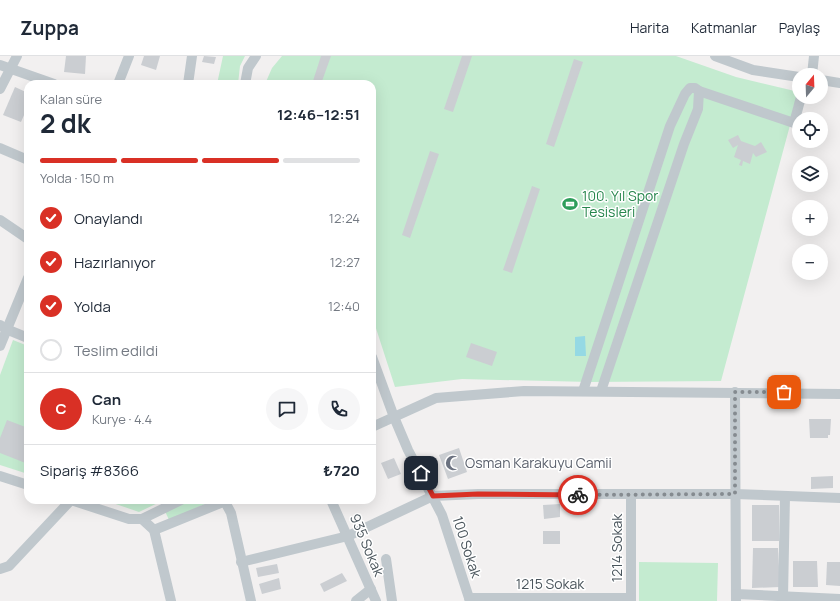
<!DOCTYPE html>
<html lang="tr">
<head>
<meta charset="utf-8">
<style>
  body { margin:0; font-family:Manrope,sans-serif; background:#f6f6f7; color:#1f2937; height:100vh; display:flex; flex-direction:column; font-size:15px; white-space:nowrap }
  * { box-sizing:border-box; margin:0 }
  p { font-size:13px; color:#747a83 }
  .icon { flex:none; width:22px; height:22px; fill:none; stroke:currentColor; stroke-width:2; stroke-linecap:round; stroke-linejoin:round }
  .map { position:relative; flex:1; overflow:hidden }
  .drawer { position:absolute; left:24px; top:24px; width:352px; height:424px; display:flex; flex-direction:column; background:#fff; border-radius:12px; box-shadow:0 4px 16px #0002 }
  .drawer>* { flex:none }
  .needle { width:26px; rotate:19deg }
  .fabs { position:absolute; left:792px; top:12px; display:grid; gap:8px }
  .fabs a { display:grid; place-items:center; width:36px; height:36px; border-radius:50%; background:#fff; box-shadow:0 4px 16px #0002; font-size:20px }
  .pin { position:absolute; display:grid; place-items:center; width:34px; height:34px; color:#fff; margin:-17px; border-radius:8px; box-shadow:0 2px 6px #0006 }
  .courier { position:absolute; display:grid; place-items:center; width:40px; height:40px; margin:-20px; border:3px solid #d93025; border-radius:50%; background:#fff; color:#222; box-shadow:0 1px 5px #0007 }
  .overview em { font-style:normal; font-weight:700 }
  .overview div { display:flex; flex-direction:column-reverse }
  .overview { display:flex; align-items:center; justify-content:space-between; height:68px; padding:0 16px }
  h1 { font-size:26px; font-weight:700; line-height:30px }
  .bar { display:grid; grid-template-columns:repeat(4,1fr); gap:6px 4px; align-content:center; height:48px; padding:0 16px }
  .bar i { height:5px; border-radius:3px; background:#e0e1e3 }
  .bar .active { background:#d93025 }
  .bar p { grid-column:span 4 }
  .line { display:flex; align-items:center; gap:10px; padding:0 16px; border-top:1px solid #e0e1e3 }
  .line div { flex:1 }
  .round { display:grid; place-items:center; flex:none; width:42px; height:42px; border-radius:21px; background:#f6f6f7 }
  ol { padding:0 16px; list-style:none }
  li { display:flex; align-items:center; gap:12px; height:44px }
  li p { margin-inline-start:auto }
  li .icon { padding:4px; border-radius:50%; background:#d93025; color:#fff; stroke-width:4 }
  li:last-child { color:#747a83 }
  li i { width:22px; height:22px; border:2px solid #e0e1e3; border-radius:50% }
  header { display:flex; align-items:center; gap:24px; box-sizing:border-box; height:56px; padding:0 20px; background:#fff; border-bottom:1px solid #e0e1e3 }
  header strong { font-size:19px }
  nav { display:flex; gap:22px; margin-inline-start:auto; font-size:14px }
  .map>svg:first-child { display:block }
  .green { fill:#c4ebd0 }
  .water { fill:#95d9e4 }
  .building { fill:#cbced2 }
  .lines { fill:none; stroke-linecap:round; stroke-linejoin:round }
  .minor { stroke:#c0c8cd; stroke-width:10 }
  .done { stroke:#858b90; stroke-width:4; stroke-dasharray:0 7.2 }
  .route { stroke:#d93025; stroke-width:5 }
  .labels { text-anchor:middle; stroke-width:3; stroke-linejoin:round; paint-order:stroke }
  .leisure-label { font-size:14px; fill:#27864d; stroke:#fff; text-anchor:start }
  .worship-label { font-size:14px; fill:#5b616d; stroke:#fff; text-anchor:start }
  .street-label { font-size:14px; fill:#4a555c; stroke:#fff }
</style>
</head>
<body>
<header>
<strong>Zuppa</strong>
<nav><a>Harita</a><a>Katmanlar</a><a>Paylaş</a></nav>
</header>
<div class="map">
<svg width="840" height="545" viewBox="0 0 840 545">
  <rect width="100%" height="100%" fill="#f2f0f0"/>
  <g class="green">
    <path d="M223,0H245L240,10L238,28H217Z"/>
    <path d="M282,0H676L736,21L799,36L721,325L590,326L462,323L395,331L372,260V28H265L272,12Z"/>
    <path d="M13,284L28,290V418L0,409V319Z"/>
    <path d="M104,444H164L139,456Z"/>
    <path d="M191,444L212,445L169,464L165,455Z"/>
    <path d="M639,506L718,507L717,545H639Z"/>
  </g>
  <path class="water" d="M585,280L586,300H575V281Z"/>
  <g class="building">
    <path d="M66,0H86L85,18L64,16Z"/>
    <path d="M144,0H160L156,14L141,9Z"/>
    <path d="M204,0L216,1L214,8L202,6Z"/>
    <path d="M321,0H331L321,28H312Z"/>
    <path d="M462,0H472L453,56L444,53Z"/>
    <path d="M574,3L583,6L554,91L546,88Z"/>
    <path d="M15,31L28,37V50L21,66L3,59Z"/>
    <path d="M738,79L741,85L755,90L761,86L767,96L756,101L753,97L750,108L743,105L742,110L739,109L741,104L734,101L738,89L733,92L728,84Z"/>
    <path d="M430,95L439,98L410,182L402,179Z"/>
    <path d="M532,130L540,133L512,217L503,214Z"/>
    <path d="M471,287L497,296L492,310L466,301Z"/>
    <path d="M809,363H831L830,379H828V382H810Z"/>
    <path d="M7,364L28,372V408L0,397V382Z"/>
    <path d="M459,392L467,416L448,423L439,399Z"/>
    <path d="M394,402L401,418L388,423L381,407Z"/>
    <path d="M833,420V432L811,433V421Z"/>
    <path d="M560,448V461L544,463L543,449Z"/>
    <rect x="752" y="449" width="27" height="36"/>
    <rect x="543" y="475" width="17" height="13"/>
    <path d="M753,492H778L780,531L752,532Z"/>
    <path d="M793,505H817L818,531H793Z"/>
    <path d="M827,506H840V530L826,529Z"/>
    <path d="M277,508L279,517L258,521L256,512Z"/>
    <path d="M342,517L347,525L324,536L320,528Z"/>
    <path d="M279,522L281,533L262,538L259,528Z"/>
  </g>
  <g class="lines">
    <g class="minor">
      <path d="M715,0L753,14L799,21"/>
      <path d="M0,9L54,28"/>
      <path d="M812,19L814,0"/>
      <path d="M821,24L840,27"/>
      <path d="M118,28L129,0"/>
      <path d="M188,28L192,0"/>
      <path d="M245,28L248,12L256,0"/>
      <path d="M0,33L17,0"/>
      <path d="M699,35L794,67L801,41"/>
      <path d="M0,92L28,104"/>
      <path d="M0,164L28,183"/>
      <path d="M0,269L6,273L28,282"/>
      <path d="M0,290L28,222"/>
      <path d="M372,301L394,361L372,371"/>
      <path d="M583,335L670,70L685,38L690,32H695L699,35L698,53L684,88L601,335"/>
      <path d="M735,336L736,545"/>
      <path d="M0,420L28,429"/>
      <path d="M631,439V545"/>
      <path d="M71,444L129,463H142L181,444"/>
      <path d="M224,444L231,457L251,545"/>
      <path d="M331,444L376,545"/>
      <path d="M142,463L154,474L171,545"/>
      <path d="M154,474L228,444"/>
      <path d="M386,503L392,545"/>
      <path d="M241,506L348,480L433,440L478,438H735L840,442"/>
      <path d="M0,513L9,510L71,444"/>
      <path d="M736,538L840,543"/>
      <path d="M783,541L785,440"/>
      <path d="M469,542H631"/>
      <path d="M356,545L371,533"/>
      <path d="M470,545L442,459L408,394L394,361L436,342L524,335L840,338"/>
    </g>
  </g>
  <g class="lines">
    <path class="done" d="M578,439L735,438V336H784"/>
    <path class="route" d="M421,417L433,440L478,438L578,439"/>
  </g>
  <defs>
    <g id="stadium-bare" transform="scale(1.2)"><path d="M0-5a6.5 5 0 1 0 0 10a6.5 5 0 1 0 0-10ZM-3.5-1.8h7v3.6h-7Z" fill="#2e9e5b" stroke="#fff" stroke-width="2.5" paint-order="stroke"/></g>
    <g id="mosque-bare" transform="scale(1.2)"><path d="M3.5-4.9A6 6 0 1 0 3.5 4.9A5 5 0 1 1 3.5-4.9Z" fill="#6b7280" stroke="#fff" stroke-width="2.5" paint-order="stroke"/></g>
  </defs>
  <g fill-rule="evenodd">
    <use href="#stadium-bare" x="570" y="148"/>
    <use href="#mosque-bare" x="453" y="407"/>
  </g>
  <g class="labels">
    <g class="leisure-label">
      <text x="582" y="145">100. Yıl Spor<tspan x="582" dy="16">Tesisleri</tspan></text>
    </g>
    <g class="worship-label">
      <text x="465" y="412">Osman Karakuyu Camii</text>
    </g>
    <g class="street-label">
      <text transform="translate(367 489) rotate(67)" y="5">935 Sokak</text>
      <text transform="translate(467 491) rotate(72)" y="5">100 Sokak</text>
      <text transform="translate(617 492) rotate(-90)" y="5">1214 Sokak</text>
      <text x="550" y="533">1215 Sokak</text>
    </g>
  </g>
</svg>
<div class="fabs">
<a><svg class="needle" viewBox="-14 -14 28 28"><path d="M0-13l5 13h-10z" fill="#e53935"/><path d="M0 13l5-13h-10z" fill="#747a83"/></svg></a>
<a><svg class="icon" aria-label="locate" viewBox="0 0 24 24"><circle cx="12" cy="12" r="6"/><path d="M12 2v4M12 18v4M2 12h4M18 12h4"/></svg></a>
<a><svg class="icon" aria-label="layers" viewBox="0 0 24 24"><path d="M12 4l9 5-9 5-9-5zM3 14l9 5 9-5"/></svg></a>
<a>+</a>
<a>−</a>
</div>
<div class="pin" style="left:784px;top:336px;background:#ea580c"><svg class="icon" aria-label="bag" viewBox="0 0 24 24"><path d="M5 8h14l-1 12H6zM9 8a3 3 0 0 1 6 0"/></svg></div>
<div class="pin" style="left:421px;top:417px;background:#1f2937"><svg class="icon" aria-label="home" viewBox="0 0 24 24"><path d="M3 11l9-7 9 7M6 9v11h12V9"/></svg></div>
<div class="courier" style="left:578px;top:439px"><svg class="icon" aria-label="bike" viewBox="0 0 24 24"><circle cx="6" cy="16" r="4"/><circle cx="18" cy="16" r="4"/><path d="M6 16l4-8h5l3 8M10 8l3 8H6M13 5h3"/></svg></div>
<section class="drawer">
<div class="overview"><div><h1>2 dk</h1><p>Kalan süre</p></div><em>12:46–12:51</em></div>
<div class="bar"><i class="active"></i><i class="active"></i><i class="active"></i><i></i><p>Yolda · 150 m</p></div>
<ol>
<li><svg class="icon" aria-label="check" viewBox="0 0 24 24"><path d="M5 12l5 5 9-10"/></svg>Onaylandı<p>12:24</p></li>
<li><svg class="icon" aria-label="check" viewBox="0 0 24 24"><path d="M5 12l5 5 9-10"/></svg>Hazırlanıyor<p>12:27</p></li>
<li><svg class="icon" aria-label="check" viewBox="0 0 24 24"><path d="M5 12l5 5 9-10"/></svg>Yolda<p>12:40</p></li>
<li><i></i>Teslim edildi</li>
</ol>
<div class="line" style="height:72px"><b class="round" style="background:#d93025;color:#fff">C</b><div><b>Can</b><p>Kurye · 4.4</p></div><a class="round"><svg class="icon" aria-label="chat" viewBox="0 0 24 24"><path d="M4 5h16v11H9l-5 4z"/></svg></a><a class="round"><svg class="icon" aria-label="phone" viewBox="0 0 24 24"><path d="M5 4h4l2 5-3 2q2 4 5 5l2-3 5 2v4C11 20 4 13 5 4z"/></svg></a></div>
<div class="line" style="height:52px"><div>Sipariş #8366</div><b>₺720</b></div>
</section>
</div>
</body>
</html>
